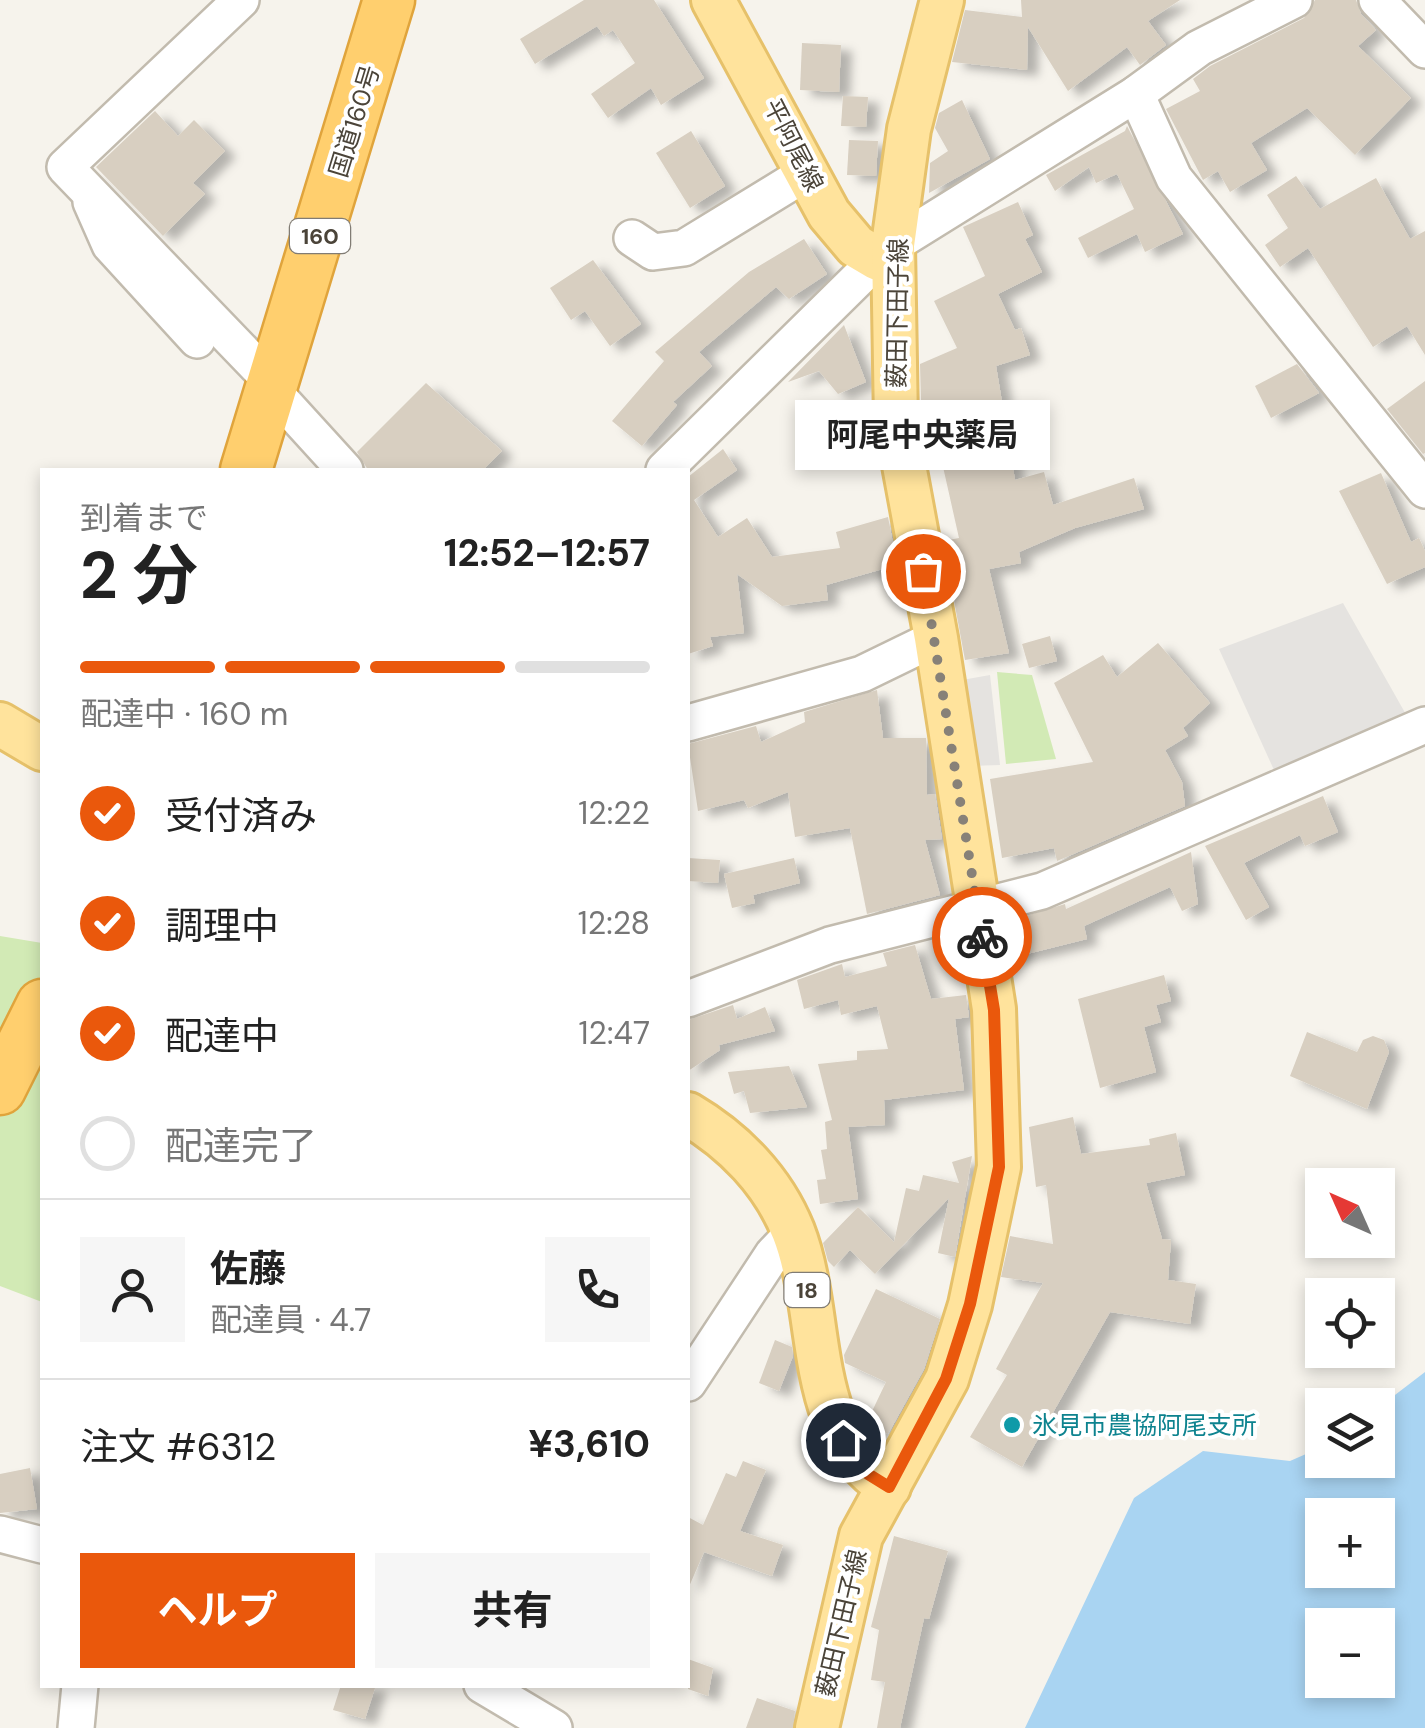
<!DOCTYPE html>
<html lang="ja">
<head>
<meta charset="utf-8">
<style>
  body { margin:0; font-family:"DM Sans","Noto Sans JP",sans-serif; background:#f6f6f6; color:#222; height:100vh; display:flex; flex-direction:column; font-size:38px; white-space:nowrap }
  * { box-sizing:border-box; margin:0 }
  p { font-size:32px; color:#767676 }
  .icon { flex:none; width:55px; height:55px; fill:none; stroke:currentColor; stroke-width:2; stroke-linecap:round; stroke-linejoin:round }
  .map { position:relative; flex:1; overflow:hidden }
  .panel { position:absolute; left:40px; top:468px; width:650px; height:1220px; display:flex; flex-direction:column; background:#fff; border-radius:0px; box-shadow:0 5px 15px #0003 }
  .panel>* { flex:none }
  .needle { width:65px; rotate:315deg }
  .tools { position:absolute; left:1305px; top:1168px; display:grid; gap:20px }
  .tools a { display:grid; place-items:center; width:90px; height:90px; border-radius:0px; background:#fff; box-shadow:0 5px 15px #0003; font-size:50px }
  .pin { position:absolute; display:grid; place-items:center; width:85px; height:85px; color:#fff; margin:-42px; border:5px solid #fff; border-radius:50%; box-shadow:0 2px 10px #0007 }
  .courier { position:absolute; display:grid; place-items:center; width:100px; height:100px; margin:-50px; border:8px solid #ea580c; border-radius:50%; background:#fff; color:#222; box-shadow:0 2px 12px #0007 }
  .bubble { position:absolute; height:70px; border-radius:0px; background:#fff; box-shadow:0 5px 15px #0003; font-size:32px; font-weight:700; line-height:70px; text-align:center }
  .summary em { font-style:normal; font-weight:700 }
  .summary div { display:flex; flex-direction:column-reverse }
  .summary { display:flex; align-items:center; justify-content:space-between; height:170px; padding:0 40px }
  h1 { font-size:65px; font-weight:700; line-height:75px }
  .bar { display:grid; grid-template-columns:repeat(4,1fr); gap:15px 10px; align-content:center; height:120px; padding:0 40px }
  .bar i { height:12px; border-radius:8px; background:#e0e0e0 }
  .bar .current { background:#ea580c }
  .bar p { grid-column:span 4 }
  .line { display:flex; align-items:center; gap:25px; padding:0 40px; border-top:2px solid #e0e0e0 }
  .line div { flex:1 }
  .round { display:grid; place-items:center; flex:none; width:105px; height:105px; border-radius:0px; background:#f6f6f6 }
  ol { padding:0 40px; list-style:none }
  li { display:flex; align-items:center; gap:30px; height:110px }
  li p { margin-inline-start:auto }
  li .icon { padding:10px; border-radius:50%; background:#ea580c; color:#fff; stroke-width:4 }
  li:last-child { color:#767676 }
  li i { width:55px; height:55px; border:5px solid #e0e0e0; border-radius:50% }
  .action { display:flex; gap:20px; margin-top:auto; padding:20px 40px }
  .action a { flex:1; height:115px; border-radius:0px; background:#ea580c; color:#fff; font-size:40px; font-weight:700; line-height:115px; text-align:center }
  .action a+a { background:#f6f6f6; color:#222 }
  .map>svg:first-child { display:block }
  .green { fill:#d2eab5 }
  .parking { fill:#e5e3e0 }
  .water { fill:#a9d4f2; fill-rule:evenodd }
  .building { fill:#d8cfc1; filter:url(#shadow) }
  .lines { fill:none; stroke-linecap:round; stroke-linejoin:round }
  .minor-casing { stroke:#c2bbae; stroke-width:40 }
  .major-casing { stroke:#e6c16a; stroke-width:48 }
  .highway-casing { stroke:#e0a43c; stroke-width:55 }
  .minor { stroke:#fff; stroke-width:35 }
  .major { stroke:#ffe39c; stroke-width:42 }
  .highway { stroke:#ffcf6e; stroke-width:50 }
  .done { stroke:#878178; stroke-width:10; stroke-dasharray:0 18 }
  .route { stroke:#ea580c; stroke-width:12 }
  .culture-dot { fill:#0f9aa8; stroke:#fff; stroke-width:4 }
  .labels { text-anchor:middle; stroke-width:8; stroke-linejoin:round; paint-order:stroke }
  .shield { fill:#fff; stroke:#817c74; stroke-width:2.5 }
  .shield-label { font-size:22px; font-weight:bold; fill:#4b4439 }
  .street-label { font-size:25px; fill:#4b4439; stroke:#fff }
  .culture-label { font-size:25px; fill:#0d838f; stroke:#fff; text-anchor:start }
</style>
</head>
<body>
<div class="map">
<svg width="1425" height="1728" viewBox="0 0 1425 1728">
  <defs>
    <filter id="shadow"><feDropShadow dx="11" dy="6" stdDeviation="5" flood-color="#0004"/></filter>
  </defs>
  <rect width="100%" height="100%" fill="#f6f3ec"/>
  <g class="green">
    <path d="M997,672L1032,675L1056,759L1006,764Z"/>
    <path d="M0,936L42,943V1302L0,1286Z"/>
  </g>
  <g class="parking">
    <path d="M1343,603L1408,718L1274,770L1219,649Z"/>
    <path d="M990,675L1000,765L969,766L962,680Z"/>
  </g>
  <path class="water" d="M1425,1372V1728H1025L1134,1498L1203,1451L1290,1461L1322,1447V1460H1378V1408ZM1322,1515H1378V1570H1322ZM1322,1625H1378V1680H1322Z"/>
  <g class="building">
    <path d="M584,0H654L704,78L661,105L651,88L608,118L591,94L635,63L613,30L604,36L597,26L535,64L520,39Z"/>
    <path d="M1021,0H1180L1148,21L1166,45L1140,65L1127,47L1068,91L1028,27L1027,70L952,62L965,10L1022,17Z"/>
    <path d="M1315,0H1356L1361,14L1376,30L1358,46L1411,98L1355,155L1307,108L1251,143L1267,170L1230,192L1218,171L1203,180L1166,109L1200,91L1193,79L1210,66L1304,18Z"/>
    <path d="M802,43L841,45L839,92L800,90Z"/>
    <path d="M843,96L868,97L866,127L841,126Z"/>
    <path d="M962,100L990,159L929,193L930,163L948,151L935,128L939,113Z"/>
    <path d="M155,111L178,136L194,120L225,151L193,183L205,194L163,236L96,167Z"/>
    <path d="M1127,126L1183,234L1145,252L1137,234L1088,258L1078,238L1134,209L1117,174L1096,183L1089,167L1055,191L1046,175L1125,131Z"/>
    <path d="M691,131L725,186L690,208L656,153Z"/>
    <path d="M849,140L878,141L876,176L847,175Z"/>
    <path d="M1296,176L1320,209L1376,178L1410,239L1425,231V355L1407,326L1373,347L1308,248L1280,267L1265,245L1288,228L1267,195Z"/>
    <path d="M1018,202L1033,235L1025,239L1042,272L998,294L1015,330L1021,328L1030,355L996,366L1015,480L1044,472L1053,505L1134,478L1144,509L1075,528L1019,552L1021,563L989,569L1009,653L965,660L943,541L959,538L928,400L921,402L920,364L957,348L934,301L985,276L963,227Z"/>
    <path d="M804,239L827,274L789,299L776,287L699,352L712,366L673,402L677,405L642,446L612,421L664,361L655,352L749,272Z"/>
    <path d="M593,260L641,324L610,346L585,311L571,320L550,288Z"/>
    <path d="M844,325L866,382L838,394L819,371L788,382Z"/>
    <path d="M1297,364L1319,393L1271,418L1255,386Z"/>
    <path d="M1425,381V453L1423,454L1387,409Z"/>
    <path d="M426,383L502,451L483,470H368L357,452Z"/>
    <path d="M723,449L737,470L694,500L718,537L747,518L772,557L840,548L836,532L888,517L897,565L826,585L828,600L782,606L737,574L744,633L710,637L713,646L688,654V477Z"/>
    <path d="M1381,473L1411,542L1419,538L1425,551V567L1387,584L1339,491Z"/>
    <path d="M1050,636L1057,661L1029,668L1022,644Z"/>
    <path d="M1158,643L1210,703L1183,728L1188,736L1165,750L1182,782L1185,806L1057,861L1054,848L1002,858L990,779L1093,762L1054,683L1103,655L1117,677Z"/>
    <path d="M877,690L883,738H926L927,795L935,794L942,839L925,840L940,895L867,914L850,828L795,837L788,792L748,808L744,800L698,811L688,744L756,726L761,742L805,722L804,712Z"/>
    <path d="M1323,796L1338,832L1305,846L1300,835L1244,863L1269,907L1246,920L1205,846Z"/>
    <path d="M1191,852L1198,904L1182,911L1170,887L1084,926L1087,939L1011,958L1006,922L1065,904L1066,909Z"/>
    <path d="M688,858L720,860L718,883L688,881Z"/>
    <path d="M794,858L800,883L753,895L755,903L732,908L724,874Z"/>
    <path d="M915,945L931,999L966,995L969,1017L955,1019L964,1090L884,1100L885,1125L848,1127L858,1199L820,1204L817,1180L826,1179L821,1150L827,1149L825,1122L832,1120L818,1064L857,1060V1051L888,1049L877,1006L841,1015L838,1000L804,1009L797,980L842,964L845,977L887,966L883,953Z"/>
    <path d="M1164,975L1171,1001L1156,1005L1161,1022L1144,1027L1156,1072L1100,1088L1078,999Z"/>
    <path d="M733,1005L737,1019L765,1007L775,1031L719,1045L720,1050L688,1071V1020Z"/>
    <path d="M1307,1032L1357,1052L1363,1040L1373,1036L1384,1040L1389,1052L1367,1109L1290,1076Z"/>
    <path d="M789,1066L807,1107L750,1113L744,1091L734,1094L728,1072Z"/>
    <path d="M1073,1117L1081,1154L1150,1145L1149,1139L1176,1133L1185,1175L1146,1183L1162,1239L1171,1240L1168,1280L1196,1284L1190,1324L1110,1312L1022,1467L970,1437L1007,1375L996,1369L1043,1283L1001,1277L1010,1236L1053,1244L1046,1185L1036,1187L1029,1127Z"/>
    <path d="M972,1156L955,1257L938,1253L949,1198L875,1274L850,1250L834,1267L828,1261L823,1243L858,1207L894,1242L906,1188L919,1191L923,1175L959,1183L952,1162Z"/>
    <path d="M876,1289L940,1319L924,1369L888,1434L866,1424L886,1382L845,1363L844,1355Z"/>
    <path d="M775,1340L792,1347L793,1356L779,1391L759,1383Z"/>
    <path d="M743,1461L766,1470L740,1531L783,1545L772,1576L704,1552L688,1589V1517L703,1525L726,1473L736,1477Z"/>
    <path d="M30,1468L37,1509L0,1513V1474Z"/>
    <path d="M894,1536L948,1551L929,1619L924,1618L900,1728H877L885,1682L871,1680L879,1630L871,1627Z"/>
    <path d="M688,1659L713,1668L708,1696L688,1689Z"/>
    <path d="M341,1685H376L365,1719L333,1710Z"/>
    <path d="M757,1698L795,1711L793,1728H746Z"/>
  </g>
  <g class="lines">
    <g class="minor-casing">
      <g id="minor">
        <path d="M241,0L65,167L275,385"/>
        <path d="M1377,0L1425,50"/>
        <path d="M1136,94L1174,178L1425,490"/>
        <path d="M91,202L110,245L197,340"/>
        <path d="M632,238L653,252L684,248L808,172"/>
        <path d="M893,245L1136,94L1199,48L1294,0"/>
        <path d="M273,391L345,470"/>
        <path d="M664,470L878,259"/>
        <path d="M688,723L862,674L936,638"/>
        <path d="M688,999L830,945L1042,891L1425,725"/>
        <path d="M688,1383L773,1254L794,1232"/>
        <path d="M0,1534L42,1545"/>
        <path d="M482,1685L554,1728"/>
        <path d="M76,1728L80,1685"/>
      </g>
    </g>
    <g class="major-casing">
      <g id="major">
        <path d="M713,0L829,214L856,246L878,259L893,245"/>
        <path d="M0,724L42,749"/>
        <path d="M688,1114C734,1141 773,1181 793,1231C826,1315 802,1432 889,1487"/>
        <path d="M817,1728L861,1536L947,1379L970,1305L999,1167L994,1009L936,638L896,422L893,245L909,129L942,0"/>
      </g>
    </g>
    <g class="highway-casing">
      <g id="highway">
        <path d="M246,470L389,0"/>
        <path d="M0,1089L42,1005"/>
      </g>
    </g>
    <use href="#minor" class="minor"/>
    <use href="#major" class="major"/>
    <use href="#highway" class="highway"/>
  </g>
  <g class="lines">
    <path class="done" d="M923,571L982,937"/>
    <path class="route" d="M843,1440L868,1474L889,1487L946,1379L970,1304L999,1167L994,1010L982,937"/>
  </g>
  <circle class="culture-dot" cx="1012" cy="1425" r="10"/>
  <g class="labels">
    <g class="shield">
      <rect x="290" y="219" width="60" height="34" rx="8"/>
      <rect x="784.5" y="1273" width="45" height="34" rx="8"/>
    </g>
    <g class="shield-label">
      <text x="320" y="244">160</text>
      <text x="807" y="1298">18</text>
    </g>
    <g class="street-label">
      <text transform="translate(354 121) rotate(-73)" y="9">国道160号</text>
      <text transform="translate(794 145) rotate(63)" y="9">平阿尾線</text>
      <text transform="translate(897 313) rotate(-89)" y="9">薮田下田子線</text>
      <text transform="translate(841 1623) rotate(-77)" y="9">薮田下田子線</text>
    </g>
    <g class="culture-label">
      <text x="1032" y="1434">氷見市農協阿尾支所</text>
    </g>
  </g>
</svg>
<div class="tools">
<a><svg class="needle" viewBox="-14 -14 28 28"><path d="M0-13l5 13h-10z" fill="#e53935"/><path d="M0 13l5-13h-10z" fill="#767676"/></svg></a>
<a><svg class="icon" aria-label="locate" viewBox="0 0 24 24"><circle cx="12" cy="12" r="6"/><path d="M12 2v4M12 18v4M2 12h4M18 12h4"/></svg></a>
<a><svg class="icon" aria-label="layers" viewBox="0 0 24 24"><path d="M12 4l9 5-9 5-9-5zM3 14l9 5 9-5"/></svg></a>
<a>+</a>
<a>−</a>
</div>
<div class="pin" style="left:923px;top:571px;background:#ea580c"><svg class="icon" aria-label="bag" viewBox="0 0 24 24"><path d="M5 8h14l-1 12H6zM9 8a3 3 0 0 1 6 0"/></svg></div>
<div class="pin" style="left:843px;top:1440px;background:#1f2937"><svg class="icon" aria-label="home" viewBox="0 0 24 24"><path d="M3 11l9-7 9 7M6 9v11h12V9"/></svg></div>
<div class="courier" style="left:982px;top:937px"><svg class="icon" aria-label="bike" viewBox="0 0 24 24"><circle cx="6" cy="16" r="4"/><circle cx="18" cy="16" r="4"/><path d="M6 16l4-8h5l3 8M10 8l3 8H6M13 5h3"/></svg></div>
<div class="bubble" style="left:795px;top:400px;width:255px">阿尾中央薬局</div>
<section class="panel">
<div class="summary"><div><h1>2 分</h1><p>到着まで</p></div><em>12:52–12:57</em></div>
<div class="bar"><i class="current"></i><i class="current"></i><i class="current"></i><i></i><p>配達中 · 160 m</p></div>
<ol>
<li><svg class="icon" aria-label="check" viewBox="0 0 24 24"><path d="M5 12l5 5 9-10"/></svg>受付済み<p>12:22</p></li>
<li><svg class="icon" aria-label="check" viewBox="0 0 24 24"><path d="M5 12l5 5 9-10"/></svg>調理中<p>12:28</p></li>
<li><svg class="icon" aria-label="check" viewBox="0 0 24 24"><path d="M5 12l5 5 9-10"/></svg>配達中<p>12:47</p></li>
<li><i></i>配達完了</li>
</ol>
<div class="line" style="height:180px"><a class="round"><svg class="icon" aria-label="person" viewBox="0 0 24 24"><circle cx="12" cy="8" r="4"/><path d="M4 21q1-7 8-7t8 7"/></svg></a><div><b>佐藤</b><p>配達員 · 4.7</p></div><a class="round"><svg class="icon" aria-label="phone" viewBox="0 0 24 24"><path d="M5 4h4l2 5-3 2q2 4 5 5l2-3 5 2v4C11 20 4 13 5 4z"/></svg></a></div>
<div class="line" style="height:130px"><div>注文 #6312</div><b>¥3,610</b></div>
<div class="action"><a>ヘルプ</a><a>共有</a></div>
</section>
</div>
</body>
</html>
